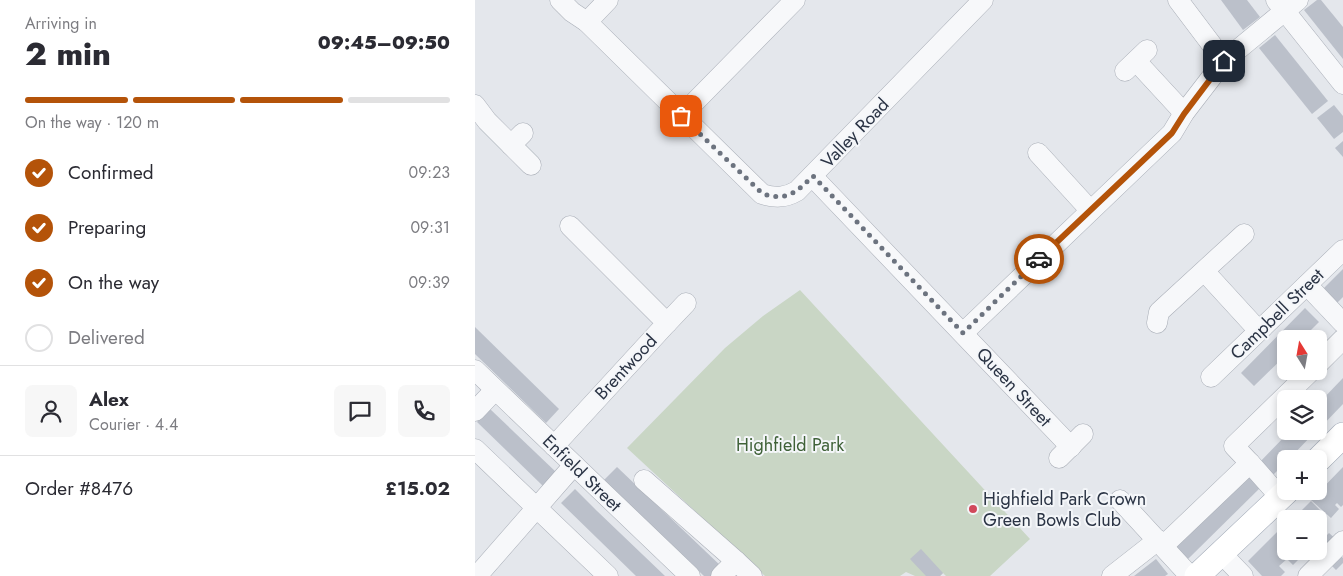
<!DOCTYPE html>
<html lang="en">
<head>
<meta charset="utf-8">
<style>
  body { margin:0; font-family:Jost,sans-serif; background:#f7f7f7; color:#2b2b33; height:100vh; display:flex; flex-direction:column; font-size:19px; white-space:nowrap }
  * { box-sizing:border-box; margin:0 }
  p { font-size:16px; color:#7c7c81 }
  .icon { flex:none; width:28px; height:28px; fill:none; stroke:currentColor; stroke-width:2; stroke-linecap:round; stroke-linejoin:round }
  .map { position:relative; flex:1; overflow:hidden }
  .panel { display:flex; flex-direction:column; background:#fff; width:475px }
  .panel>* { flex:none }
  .needle { width:32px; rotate:349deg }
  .tools { position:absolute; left:802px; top:330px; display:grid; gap:10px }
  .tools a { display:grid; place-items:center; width:50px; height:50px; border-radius:8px; background:#fff; box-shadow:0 2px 8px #0003; font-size:25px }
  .pin { position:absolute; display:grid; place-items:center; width:42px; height:42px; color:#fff; margin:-21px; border-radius:10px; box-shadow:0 2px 8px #0006 }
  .courier { position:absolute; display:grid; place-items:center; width:50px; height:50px; margin:-25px; border:4px solid #b45309; border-radius:50%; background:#fff; color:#222; box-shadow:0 1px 6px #0007 }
  .summary em { font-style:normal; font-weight:800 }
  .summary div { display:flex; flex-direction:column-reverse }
  .summary { display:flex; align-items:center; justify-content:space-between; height:85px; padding:0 25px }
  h1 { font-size:32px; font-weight:800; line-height:38px }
  .bar { display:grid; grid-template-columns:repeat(4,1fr); gap:8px 5px; align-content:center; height:60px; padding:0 25px }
  .bar i { height:6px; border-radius:4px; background:#e1e1e2 }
  .bar .current { background:#b45309 }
  .bar p { grid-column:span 4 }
  .line { display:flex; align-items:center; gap:12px; padding:0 25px; border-top:1px solid #e1e1e2 }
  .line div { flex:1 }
  .round { display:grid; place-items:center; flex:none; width:52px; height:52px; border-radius:8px; background:#f7f7f7 }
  ol { padding:0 25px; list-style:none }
  li { display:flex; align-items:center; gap:15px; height:55px }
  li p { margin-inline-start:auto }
  li .icon { padding:5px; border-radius:50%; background:#b45309; color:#fff; stroke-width:4 }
  li:last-child { color:#7c7c81 }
  li i { width:28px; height:28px; border:2px solid #e1e1e2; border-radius:50% }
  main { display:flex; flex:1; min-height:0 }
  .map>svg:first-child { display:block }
  .green { fill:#c9d6c5 }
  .building { fill:#bbc0ca }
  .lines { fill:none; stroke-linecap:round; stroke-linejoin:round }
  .minor-casing { stroke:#a9aeb7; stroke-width:21 }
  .major-casing { stroke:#a3abb8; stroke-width:26 }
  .minor { stroke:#f7f8fa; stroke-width:20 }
  .major { stroke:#fff; stroke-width:25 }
  .done { stroke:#6c737f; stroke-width:5; stroke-dasharray:0 9 }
  .route { stroke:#b45309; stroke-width:6 }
  .poi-dot { fill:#d1495b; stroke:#f4f6f9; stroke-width:2 }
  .labels { text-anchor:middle; stroke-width:4; stroke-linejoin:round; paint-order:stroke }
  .street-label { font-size:18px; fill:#2b3445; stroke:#f4f6f9 }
  .park-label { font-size:18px; fill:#3f6138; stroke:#f4f6f9 }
  .poi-label { font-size:18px; fill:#2b3445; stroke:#f4f6f9; text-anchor:start }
</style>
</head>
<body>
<main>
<section class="panel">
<div class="summary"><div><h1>2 min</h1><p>Arriving in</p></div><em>09:45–09:50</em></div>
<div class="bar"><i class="current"></i><i class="current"></i><i class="current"></i><i></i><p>On the way · 120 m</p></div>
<ol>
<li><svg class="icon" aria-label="check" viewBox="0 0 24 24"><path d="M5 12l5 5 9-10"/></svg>Confirmed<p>09:23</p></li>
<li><svg class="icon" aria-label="check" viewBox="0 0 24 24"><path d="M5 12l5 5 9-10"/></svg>Preparing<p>09:31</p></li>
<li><svg class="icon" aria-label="check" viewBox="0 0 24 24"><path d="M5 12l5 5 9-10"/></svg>On the way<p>09:39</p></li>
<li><i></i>Delivered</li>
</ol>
<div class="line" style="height:90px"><a class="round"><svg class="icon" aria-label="person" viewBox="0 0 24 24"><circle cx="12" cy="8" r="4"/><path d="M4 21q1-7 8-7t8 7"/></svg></a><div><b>Alex</b><p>Courier · 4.4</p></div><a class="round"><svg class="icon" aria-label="chat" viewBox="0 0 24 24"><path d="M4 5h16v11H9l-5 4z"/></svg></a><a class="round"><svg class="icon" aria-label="phone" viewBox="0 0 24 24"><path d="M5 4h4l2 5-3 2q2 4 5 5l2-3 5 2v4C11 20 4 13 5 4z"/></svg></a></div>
<div class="line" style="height:65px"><div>Order #8476</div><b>£15.02</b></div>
</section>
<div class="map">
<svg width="868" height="576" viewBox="0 0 868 576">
  <rect width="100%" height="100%" fill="#e4e7ec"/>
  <path class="green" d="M325,290L555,539L515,576H471L468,573L465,576H440L431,572L425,576H290L152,448L250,348L288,316Z"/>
  <g class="building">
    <path d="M746,0H772L785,17L768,30Z"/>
    <path d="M842,0H846L868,27V59L829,10Z"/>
    <path d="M800,35L853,101L837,114L784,48Z"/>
    <path d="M859,105L868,116V132L859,139L842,118Z"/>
    <path d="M868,141V157L860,148Z"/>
    <path d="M868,269V297L861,304L847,290Z"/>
    <path d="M830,308L844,322L827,339H811V355L779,386L766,373Z"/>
    <path d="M0,327L84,409L71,423L0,354Z"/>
    <path d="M868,378V404L844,429V403Z"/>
    <path d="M15,409L82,473L69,487L2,422Z"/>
    <path d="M815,431H841L814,459H811V462L794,479L781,466Z"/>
    <path d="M142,467L248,568L240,576H229L129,480Z"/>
    <path d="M868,467V505L866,507L862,503L860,505L864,509L856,518L836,500Z"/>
    <path d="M775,471L788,485L713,559L700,545Z"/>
    <path d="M100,489L122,511L190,576H161L86,503Z"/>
    <path d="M836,501L849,514L845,519H832L825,512Z"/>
    <path d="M809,525L811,551L823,560L818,565L812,559L804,566L810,572L806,576H787L773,561Z"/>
    <path d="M854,533L863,541L849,555L844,549V543Z"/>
    <path d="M446,549L468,573L465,576H451L435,559Z"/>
    <path d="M865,555L868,558V563L861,570L855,564Z"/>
    <path d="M681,559L693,574L690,576H659Z"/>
  </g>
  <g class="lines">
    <g class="minor-casing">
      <g id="minor">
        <path d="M85,0L97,12L112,22L287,194C300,198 310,198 322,191L508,0"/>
        <path d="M703,0L749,61"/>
        <path d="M801,0L868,84"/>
        <path d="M112,22L133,0"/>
        <path d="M661,61L709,113"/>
        <path d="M650,71L672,50"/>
        <path d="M0,105L12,121L36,145"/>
        <path d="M206,116L320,0"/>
        <path d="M48,133L36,145L56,165"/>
        <path d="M563,153L615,210"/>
        <path d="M337,176L596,447"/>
        <path d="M730,272L784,331"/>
        <path d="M832,285L868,323"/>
        <path d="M192,323L211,303"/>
        <path d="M682,323L684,312L769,234"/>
        <path d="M488,333L697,133L709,113L749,61L823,0"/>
        <path d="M844,363L868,339"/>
        <path d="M0,370L215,576"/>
        <path d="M736,377L868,250"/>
        <path d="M0,411L20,390"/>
        <path d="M79,446L192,323L95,226"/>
        <path d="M0,449L133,576"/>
        <path d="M584,458L608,434"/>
        <path d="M775,463L806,498"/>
        <path d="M169,480L261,561"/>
        <path d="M645,500L715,576"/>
        <path d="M688,546L775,463L759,446L836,371"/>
        <path d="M747,554L768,576"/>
        <path d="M2,576L99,465"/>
        <path d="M246,576L261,561L277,576"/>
        <path d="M637,576L683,540"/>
        <path d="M833,576L868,541"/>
      </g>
    </g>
    <g class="major-casing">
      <g id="major">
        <path d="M844,459L868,435"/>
        <path d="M722,576L812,491"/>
      </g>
    </g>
    <use href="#minor" class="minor"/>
    <use href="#major" class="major"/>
  </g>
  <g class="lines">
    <path class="done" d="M206,116L288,194C313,201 320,193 338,176L488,333L564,259"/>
    <path class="route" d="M564,259L697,133L709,114L749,61"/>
  </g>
  <circle class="poi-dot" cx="498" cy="509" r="5"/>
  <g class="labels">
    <g class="street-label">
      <text transform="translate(380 133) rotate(-46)" y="6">Valley Road</text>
      <text transform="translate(802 314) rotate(-44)" y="6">Campbell Street</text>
      <text transform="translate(151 367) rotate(-47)" y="6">Brentwood</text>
      <text transform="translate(539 387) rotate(47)" y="6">Queen Street</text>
      <text transform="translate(107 473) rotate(44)" y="6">Enfield Street</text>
    </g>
    <g class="park-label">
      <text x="315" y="451">Highfield Park</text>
    </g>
    <g class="poi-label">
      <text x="508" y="505">Highfield Park Crown<tspan x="508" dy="21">Green Bowls Club</tspan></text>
    </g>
  </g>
</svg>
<div class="tools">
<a><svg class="needle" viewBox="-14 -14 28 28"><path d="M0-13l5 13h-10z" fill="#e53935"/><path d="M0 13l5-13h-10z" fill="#7c7c81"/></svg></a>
<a><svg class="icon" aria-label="layers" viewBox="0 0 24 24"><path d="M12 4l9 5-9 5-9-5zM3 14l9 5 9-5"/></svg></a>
<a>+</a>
<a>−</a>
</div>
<div class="pin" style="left:206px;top:116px;background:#ea580c"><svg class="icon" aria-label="bag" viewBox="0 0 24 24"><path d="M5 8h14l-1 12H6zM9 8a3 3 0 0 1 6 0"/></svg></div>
<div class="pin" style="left:749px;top:61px;background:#1f2937"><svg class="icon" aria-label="home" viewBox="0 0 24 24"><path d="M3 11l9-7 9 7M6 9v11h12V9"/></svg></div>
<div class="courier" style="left:564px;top:259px"><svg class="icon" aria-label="car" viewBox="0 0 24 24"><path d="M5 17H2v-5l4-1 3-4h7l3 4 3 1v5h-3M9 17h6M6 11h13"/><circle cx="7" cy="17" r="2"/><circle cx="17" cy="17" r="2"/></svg></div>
</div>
</main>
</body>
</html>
